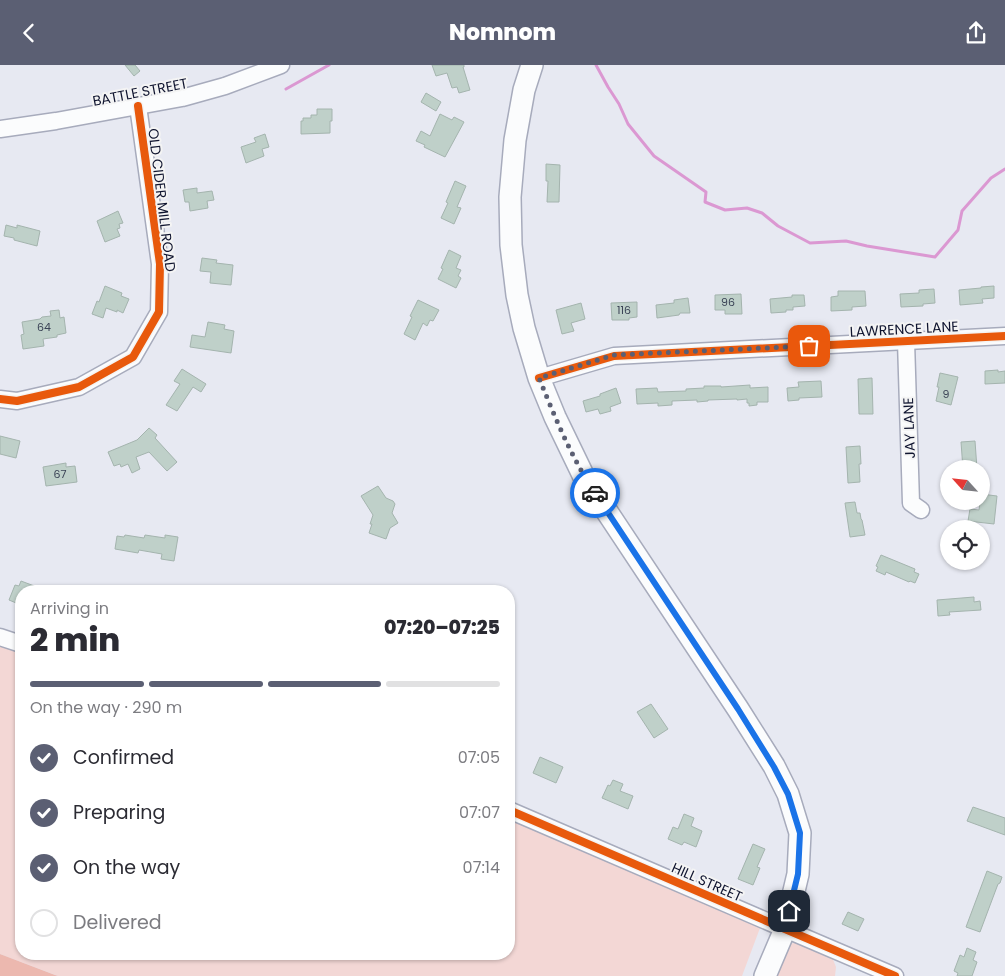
<!DOCTYPE html>
<html lang="en">
<head>
<meta charset="utf-8">
<style>
  body { margin:0; font-family:Poppins,sans-serif; background:#f7f7f7; color:#2b2b33; height:100vh; display:flex; flex-direction:column; font-size:19px; white-space:nowrap }
  * { box-sizing:border-box; margin:0 }
  p { font-size:16px; color:#7c7c81 }
  .icon { flex:none; width:28px; height:28px; fill:none; stroke:currentColor; stroke-width:2; stroke-linecap:round; stroke-linejoin:round }
  .map { position:relative; flex:1; overflow:hidden }
  .side { position:absolute; left:15px; top:520px; width:500px; height:375px; display:flex; flex-direction:column; background:#fff; border-radius:20px; box-shadow:0 1px 4px #0004 }
  .side>* { flex:none }
  .needle { width:32px; rotate:297deg }
  .controls { position:absolute; left:940px; top:395px; display:grid; gap:10px }
  .controls a { display:grid; place-items:center; width:50px; height:50px; border-radius:50%; background:#fff; box-shadow:0 1px 4px #0004; font-size:25px }
  .pin { position:absolute; display:grid; place-items:center; width:42px; height:42px; color:#fff; margin:-21px; border-radius:10px; box-shadow:0 2px 8px #0006 }
  .courier { position:absolute; display:grid; place-items:center; width:50px; height:50px; margin:-25px; border:4px solid #1a73e8; border-radius:50%; background:#fff; color:#222; box-shadow:0 1px 6px #0007 }
  .summary em { font-style:normal; font-weight:800 }
  .summary div { display:flex; flex-direction:column-reverse }
  .summary { display:flex; align-items:center; justify-content:space-between; height:85px; padding:0 15px }
  h1 { font-size:32px; font-weight:800; line-height:38px }
  .bar { display:grid; grid-template-columns:repeat(4,1fr); gap:8px 5px; align-content:center; height:60px; padding:0 15px }
  .bar i { height:6px; border-radius:4px; background:#e1e1e2 }
  .bar .active { background:#5b5f73 }
  .bar p { grid-column:span 4 }
  ol { padding:0 15px; list-style:none }
  li { display:flex; align-items:center; gap:15px; height:55px }
  li p { margin-inline-start:auto }
  li .icon { padding:5px; border-radius:50%; background:#5b5f73; color:#fff; stroke-width:4 }
  li:last-child { color:#7c7c81 }
  li i { width:28px; height:28px; border:2px solid #e1e1e2; border-radius:50% }
  header { display:flex; justify-content:space-between; align-items:center; height:65px; padding:0 15px; background:#5b5f73; color:#fff; font-size:22px; font-weight:800 }
  .map>svg:first-child { display:block }
  .green { fill:#f3d7d5 }
  .forest { fill:#ecb8af }
  .lines { fill:none; stroke-linecap:round; stroke-linejoin:round }
  .stream { stroke:#db98d2; stroke-width:3 }
  .building { fill:#bfd0c9; stroke:#a4b4ae }
  .minor-casing { stroke:#a7abbc; stroke-width:19 }
  .major-casing { stroke:#a7abbc; stroke-width:24 }
  .minor { stroke:#fbfcfd; stroke-width:16 }
  .major { stroke:#fbfcfd; stroke-width:21 }
  .cycleway-casing { stroke:#f4f4f4; stroke-width:11 }
  .cycleway { stroke:#e8590c; stroke-width:8 }
  .done { stroke:#5b5f73; stroke-width:5; stroke-dasharray:0 9 }
  .route { stroke:#1a73e8; stroke-width:6 }
  .labels { text-anchor:middle; stroke-width:4; stroke-linejoin:round; paint-order:stroke }
  .number-label { font-size:11px; fill:#3b4356 }
  .street-label { font-size:14px; fill:#0f142f; stroke:#f4f4f4 }
</style>
</head>
<body>
<header><svg class="icon" aria-label="back" viewBox="0 0 24 24"><path d="M15 5l-7 7 7 7"/></svg>Nomnom<svg class="icon" aria-label="share" viewBox="0 0 24 24"><path d="M12 15V3M7 8l5-5 5 5M5 13v7h14v-7"/></svg></header>
<div class="map">
<svg width="1005" height="911" viewBox="0 0 1005 911">
  <rect width="100%" height="100%" fill="#e7e9f2"/>
  <g class="green">
    <path d="M0,580L21,588V889H509V754L760,863L742,911H58L0,889Z"/>
    <path d="M798,877L832,892L836,902L835,911H774L790,879Z"/>
  </g>
  <path class="forest" d="M0,889L55,910L58,911H0Z"/>
  <g class="lines">
    <g class="stream">
      <path d="M596,0L608,22L619,39L628,59L654,91L706,127L705,137L725,145L747,143L762,148L778,161L810,178L846,176L867,181L935,192L958,165L962,146L991,113L1005,104"/>
      <path d="M286,24L329,0"/>
    </g>
  </g>
  <g class="building">
    <path d="M125,0H135L140,6L134,11Z"/>
    <path d="M432,0H464V2H463L470,25L459,28L457,22L452,23L447,8L436,11Z"/>
    <path d="M426,28L441,37L436,46L421,37Z"/>
    <path d="M317,44H332V56H330V68L301,69V56H303V53H311V50H317Z"/>
    <path d="M440,49L452,55L454,52L464,57L445,92L424,82L425,80L416,76L421,66L430,71Z"/>
    <path d="M265,69L269,82L262,84L264,91L246,98L241,82L256,77L254,73Z"/>
    <path d="M546,99L560,100L559,137H547L548,116H546Z"/>
    <path d="M455,116L466,121L457,142L461,143L454,159L441,153L448,138L446,137Z"/>
    <path d="M197,123V128L212,126L214,135L207,136L208,143L190,146L189,137H185L183,125Z"/>
    <path d="M118,146L123,158L119,159L120,163L117,164L120,171L105,177L97,156Z"/>
    <path d="M6,160L17,163V160L40,166L37,181L14,175V173L4,171Z"/>
    <path d="M449,185L461,191L456,203L461,205L458,211L461,213L456,223L438,214L443,204L441,203Z"/>
    <path d="M202,193L217,195L216,198L233,200L231,220L210,218L211,207L200,206Z"/>
    <path d="M105,221L122,228L121,231L129,234L123,248L117,245V247L106,243L103,253L92,249L97,236L99,237Z"/>
    <path d="M994,221V233L982,234L983,238L960,240L959,225L981,223V222Z"/>
    <path d="M934,224L935,238L923,239V241L901,242L900,229L919,228V225Z"/>
    <path d="M838,226H865L866,241L852,242V245L831,246V232L838,231Z"/>
    <path d="M741,229L742,249H725V245H715V230Z"/>
    <path d="M792,230H804L805,241L793,242V245H786V247L771,248L770,234L792,232Z"/>
    <path d="M688,233L690,248H680L679,250L657,253L656,240L674,238V235Z"/>
    <path d="M418,235L439,245L433,256L430,255L427,261L423,258L415,275L404,269L412,252L410,251Z"/>
    <path d="M637,237V252L629,253V255H612L611,238Z"/>
    <path d="M581,238L585,254L571,258L574,266L562,269L556,245Z"/>
    <path d="M59,245L60,253L64,252L66,268L57,270V272L43,274L44,281L23,284L21,270L24,269L22,257L40,254L42,252L51,251L50,246Z"/>
    <path d="M208,257L225,260L224,264L234,266L231,288L190,282L192,270L205,272Z"/>
    <path d="M182,304L206,319L201,327L193,322L177,346L166,340L180,319L174,316Z"/>
    <path d="M998,305V307L1005,306V318L985,319V306Z"/>
    <path d="M940,308L958,312L951,340L936,336L939,322H937Z"/>
    <path d="M872,313L873,349H859L858,314Z"/>
    <path d="M821,316L822,332L799,333V335L788,336L787,323L799,322L798,317Z"/>
    <path d="M750,320V323L768,322V337H757V340L749,341V338H747V334L737,335V334L708,335V336L697,337V335L672,336V340L658,341V338L637,339L636,324L657,323L658,327L686,326V324L704,323V321H721V322Z"/>
    <path d="M616,323L621,338L610,342L611,346L600,349L598,344L586,347L583,336L600,331V329Z"/>
    <path d="M149,363L157,370L155,373L177,397L167,406L149,387L136,392L140,404L132,408L128,399L121,402L120,399L114,401L108,387L137,375Z"/>
    <path d="M0,371L20,376L16,393L0,389Z"/>
    <path d="M975,376L977,404H963L961,377Z"/>
    <path d="M860,381L861,399H859L860,417L848,418L846,382Z"/>
    <path d="M66,398V402L75,401L77,417L46,421L43,402Z"/>
    <path d="M378,421L386,433L393,436L395,439L392,448L398,458L390,463L386,474L369,468L372,459H370L373,450L361,431Z"/>
    <path d="M981,429L997,431L994,459L968,456L970,444L979,445Z"/>
    <path d="M855,437L857,448H860L861,454L862,455L865,470L850,472L845,438Z"/>
    <path d="M125,470L144,473L145,470L165,473V470L178,472L174,496L161,494L162,489L139,485L138,488L115,484L117,471L124,472Z"/>
    <path d="M881,490L915,504L914,507L919,509L915,518L910,516L909,517L886,507L885,510L876,506L878,502L876,501Z"/>
    <path d="M21,516L45,525V526H21V540L9,535L15,520L19,521Z"/>
    <path d="M974,532V537L980,536L981,545L949,547L950,550L938,551L937,535Z"/>
    <path d="M651,639L668,664L654,673L637,647Z"/>
    <path d="M540,692L563,702L556,718L533,708Z"/>
    <path d="M613,715L623,719L620,726L633,731L628,744L602,733L608,720L610,721Z"/>
    <path d="M973,742L1005,753V770L967,756Z"/>
    <path d="M684,749L694,753L691,761L702,766L696,782L684,777L682,780L668,774L673,762L678,764Z"/>
    <path d="M753,779L765,784L757,802L760,803L753,820L738,814Z"/>
    <path d="M987,806L1002,812L1000,818L998,819L980,867L966,862Z"/>
    <path d="M848,847L864,854L858,866L842,859Z"/>
    <path d="M967,883L976,887L973,895L977,897L972,911H957L958,908L954,906L960,890L964,892Z"/>
  </g>
  <g class="lines">
    <g class="minor-casing">
      <g id="minor">
        <path d="M0,64L56,56L182,33L225,21L281,0"/>
        <path d="M906,276L911,438L921,445"/>
        <path d="M539,313L614,291L1005,271"/>
        <path d="M0,334L17,336L79,322L133,292L159,247L160,199L138,41"/>
        <path d="M0,572L21,579"/>
        <path d="M509,745L785,864L895,911"/>
      </g>
    </g>
    <g class="major-casing">
      <path id="major" d="M532,0L524,25L515,75L510,132L511,180L517,230L524,263L539,313L555,352L584,412L738,644L774,701L788,729L800,768L798,809L785,864L765,911"/>
    </g>
    <use href="#minor" class="minor"/>
    <use href="#major" class="major"/>
    <g class="cycleway-casing">
      <g id="cycleway">
        <path d="M539,313L614,291L1005,271"/>
        <path d="M0,334L17,336L79,322L133,292L159,247L160,199L138,41"/>
        <path d="M509,745L785,864L895,911"/>
      </g>
    </g>
    <use href="#cycleway" class="cycleway"/>
  </g>
  <g class="lines">
    <path class="done" d="M595,428C571,392 555,352 539,313L614,290L809,281"/>
    <path class="route" d="M595,428L738,644L774,702L788,729L800,768L798,809L789,846"/>
  </g>
  <g class="labels">
    <g class="number-label">
      <text x="728" y="241">96</text>
      <text x="624" y="249">116</text>
      <text x="44" y="266">64</text>
      <text x="946" y="333">9</text>
      <text x="60" y="413">67</text>
    </g>
    <g class="street-label">
      <text transform="translate(140 27) rotate(-11)" y="5">BATTLE STREET</text>
      <text transform="translate(162 135) rotate(83)" y="5">OLD CIDER MILL ROAD</text>
      <text transform="translate(904 264) rotate(-3)" y="5">LAWRENCE LANE</text>
      <text transform="translate(909 363) rotate(-92)" y="5">JAY LANE</text>
      <text transform="translate(707 817) rotate(24)" y="5">HILL STREET</text>
    </g>
  </g>
</svg>
<div class="controls">
<a><svg class="needle" viewBox="-14 -14 28 28"><path d="M0-13l5 13h-10z" fill="#e53935"/><path d="M0 13l5-13h-10z" fill="#7c7c81"/></svg></a>
<a><svg class="icon" aria-label="locate" viewBox="0 0 24 24"><circle cx="12" cy="12" r="6"/><path d="M12 2v4M12 18v4M2 12h4M18 12h4"/></svg></a>
</div>
<div class="pin" style="left:809px;top:281px;background:#ea580c"><svg class="icon" aria-label="bag" viewBox="0 0 24 24"><path d="M5 8h14l-1 12H6zM9 8a3 3 0 0 1 6 0"/></svg></div>
<div class="pin" style="left:789px;top:846px;background:#1f2937"><svg class="icon" aria-label="home" viewBox="0 0 24 24"><path d="M3 11l9-7 9 7M6 9v11h12V9"/></svg></div>
<div class="courier" style="left:595px;top:428px"><svg class="icon" aria-label="car" viewBox="0 0 24 24"><path d="M5 17H2v-5l4-1 3-4h7l3 4 3 1v5h-3M9 17h6M6 11h13"/><circle cx="7" cy="17" r="2"/><circle cx="17" cy="17" r="2"/></svg></div>
<section class="side">
<div class="summary"><div><h1>2 min</h1><p>Arriving in</p></div><em>07:20–07:25</em></div>
<div class="bar"><i class="active"></i><i class="active"></i><i class="active"></i><i></i><p>On the way · 290 m</p></div>
<ol>
<li><svg class="icon" aria-label="check" viewBox="0 0 24 24"><path d="M5 12l5 5 9-10"/></svg>Confirmed<p>07:05</p></li>
<li><svg class="icon" aria-label="check" viewBox="0 0 24 24"><path d="M5 12l5 5 9-10"/></svg>Preparing<p>07:07</p></li>
<li><svg class="icon" aria-label="check" viewBox="0 0 24 24"><path d="M5 12l5 5 9-10"/></svg>On the way<p>07:14</p></li>
<li><i></i>Delivered</li>
</ol>
</section>
</div>
</body>
</html>
